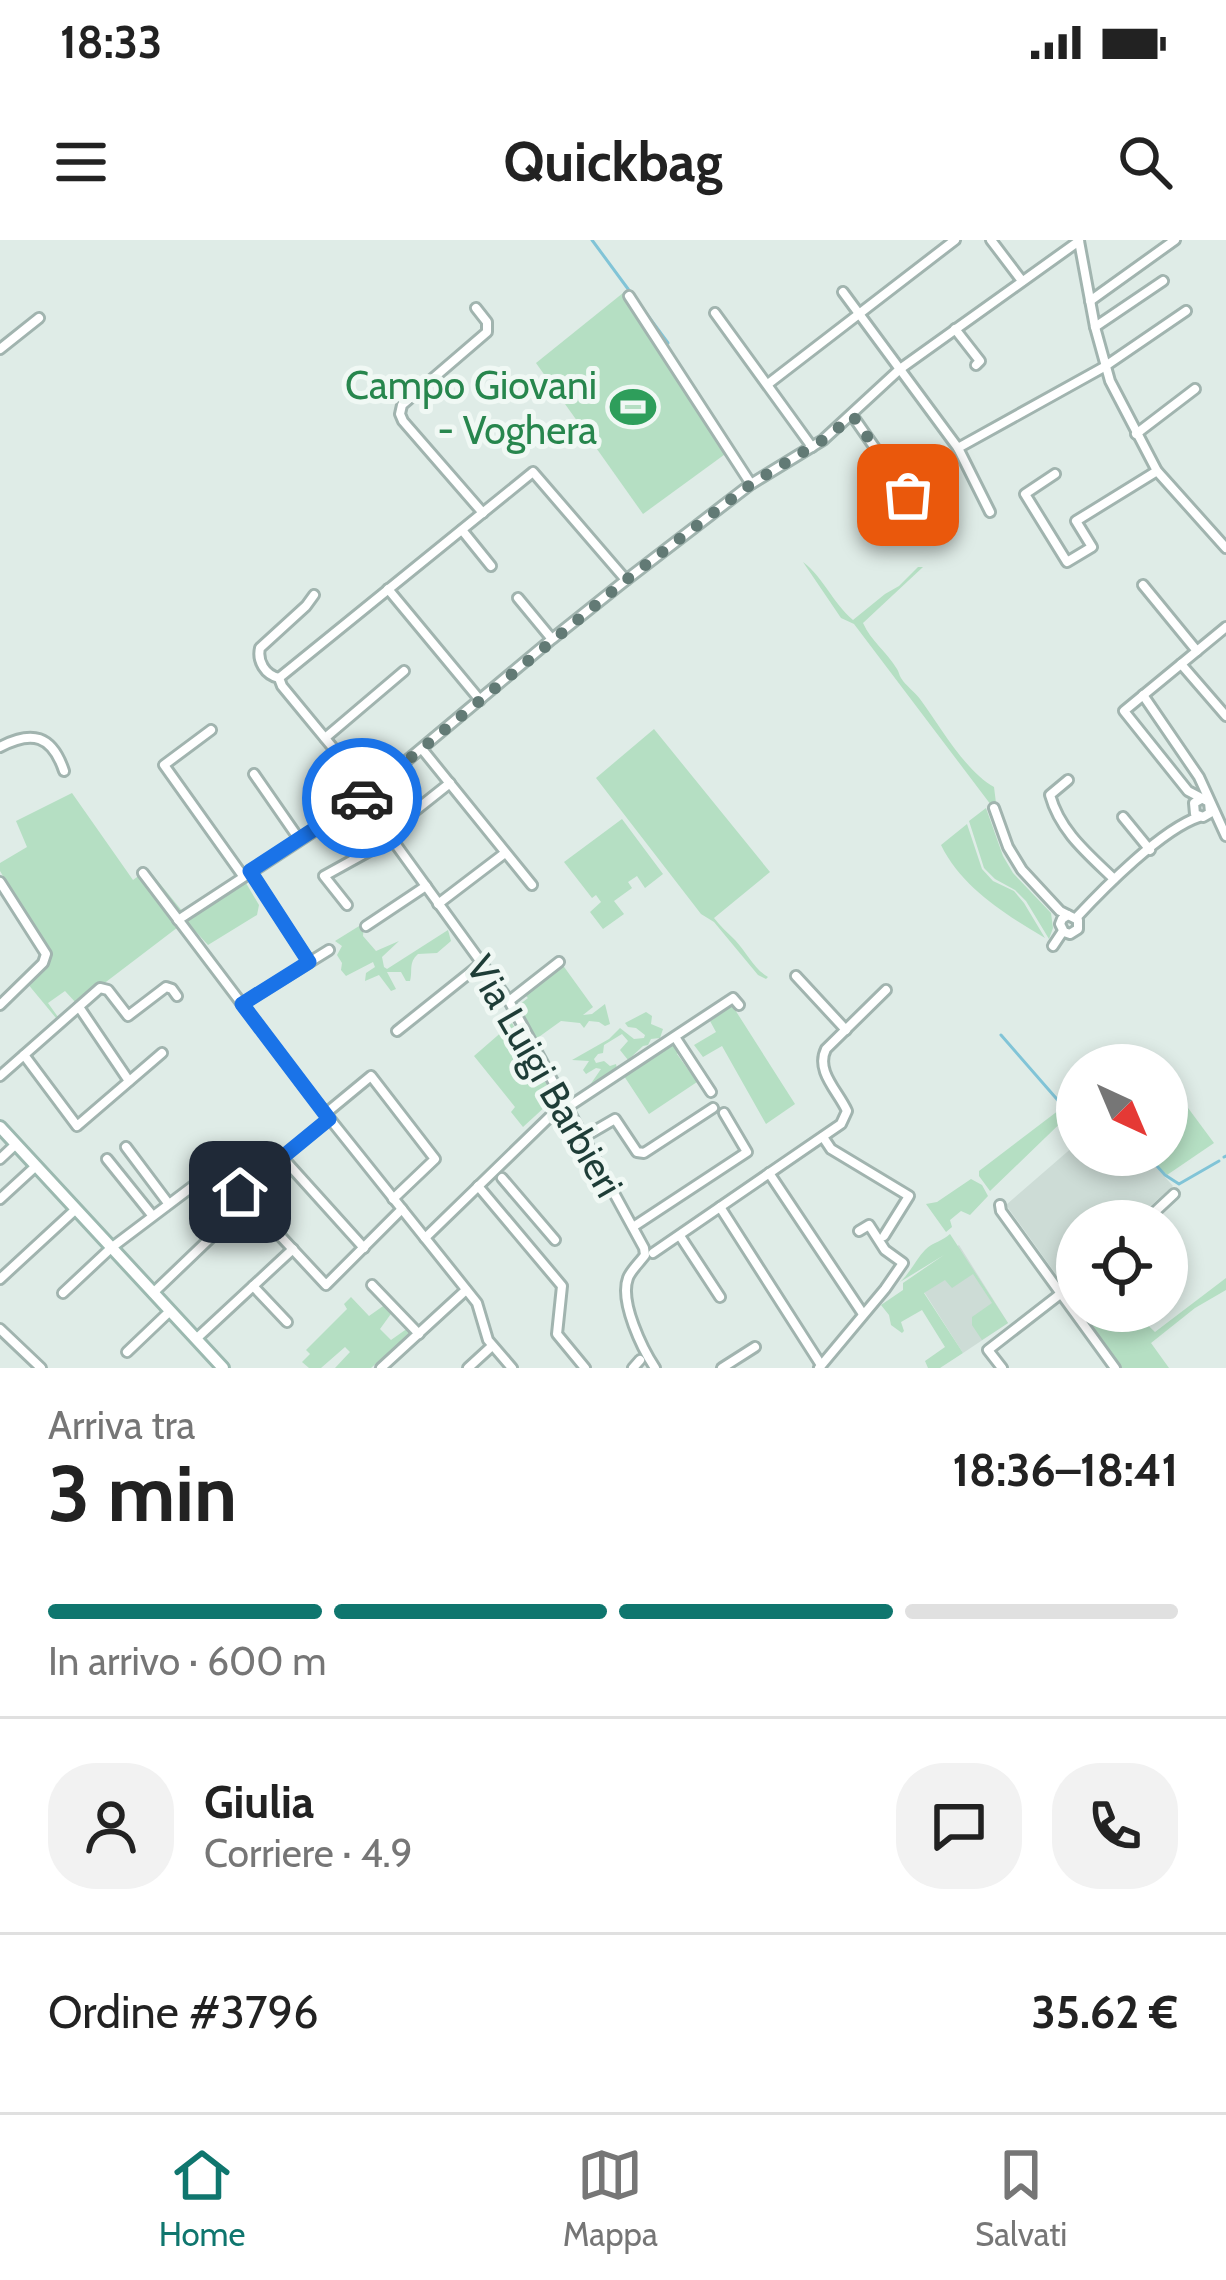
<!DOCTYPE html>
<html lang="it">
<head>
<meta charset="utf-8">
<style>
  body { margin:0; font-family:Cabin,sans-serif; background:#f2f2f2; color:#222; height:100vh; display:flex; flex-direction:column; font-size:45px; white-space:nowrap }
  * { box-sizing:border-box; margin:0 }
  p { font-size:39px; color:#767676 }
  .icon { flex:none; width:66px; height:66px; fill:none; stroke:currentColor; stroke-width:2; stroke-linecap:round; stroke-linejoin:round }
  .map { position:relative; height:1128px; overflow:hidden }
  .sheet { display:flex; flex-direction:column; background:#fff; flex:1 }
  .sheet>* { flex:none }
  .needle { width:78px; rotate:136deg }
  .controls { position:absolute; left:1056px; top:804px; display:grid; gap:24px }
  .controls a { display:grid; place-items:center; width:132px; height:132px; border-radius:50%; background:#fff; box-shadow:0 6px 18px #0003; font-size:60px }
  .pin { position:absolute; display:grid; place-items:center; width:102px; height:102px; color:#fff; margin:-51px; border-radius:24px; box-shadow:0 6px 18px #0006 }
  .courier { position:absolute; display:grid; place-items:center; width:120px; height:120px; margin:-60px; border:9px solid #1a73e8; border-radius:50%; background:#fff; color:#222; box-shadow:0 3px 15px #0007 }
  .headline em { font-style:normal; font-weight:700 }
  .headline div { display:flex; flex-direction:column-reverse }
  .headline { display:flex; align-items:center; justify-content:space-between; height:204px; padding:0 48px }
  h1 { font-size:78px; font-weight:700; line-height:90px }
  .bar { display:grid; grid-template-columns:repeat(4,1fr); gap:18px 12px; align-content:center; height:144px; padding:0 48px }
  .bar i { height:15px; border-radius:9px; background:#e0e0e0 }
  .bar .on { background:#0f766e }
  .bar p { grid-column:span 4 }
  .line { display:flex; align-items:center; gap:30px; padding:0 48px; border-top:3px solid #e0e0e0 }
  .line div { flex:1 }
  .round { display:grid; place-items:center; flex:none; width:126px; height:126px; border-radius:48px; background:#f2f2f2 }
  .status { display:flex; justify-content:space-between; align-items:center; height:84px; padding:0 60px; background:#fff; direction:ltr }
  .status svg { height:33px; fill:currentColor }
  header { display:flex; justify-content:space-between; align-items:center; height:156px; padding:0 48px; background:#fff; font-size:54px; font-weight:700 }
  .dock { display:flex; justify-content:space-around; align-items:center; height:168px; border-top:3px solid #e0e0e0; background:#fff; font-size:33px; color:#767676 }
  .dock a { display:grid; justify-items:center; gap:6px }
  .dock .on { color:#0f766e }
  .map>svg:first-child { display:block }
  .built { fill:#cddcd6 }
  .green { fill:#b5dfc3 }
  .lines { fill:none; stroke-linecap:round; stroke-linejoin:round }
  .stream { stroke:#81c4d7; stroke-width:3 }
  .street-casing { stroke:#a1b4af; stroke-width:14 }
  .secondary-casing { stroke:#9cb9b0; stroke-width:16 }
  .street { stroke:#fff; stroke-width:8 }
  .secondary { stroke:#fff; stroke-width:10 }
  .done { stroke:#627a75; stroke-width:12; stroke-dasharray:0 21.6 }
  .route { stroke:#1a73e8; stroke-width:15 }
  .labels { text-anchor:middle; stroke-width:10; stroke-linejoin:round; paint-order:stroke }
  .leisure-label { font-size:39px; fill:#27864d; stroke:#f0f8f4; text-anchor:end }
  .street-label { font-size:39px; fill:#1e3d37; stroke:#f0f8f4 }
</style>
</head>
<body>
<div class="status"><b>18:33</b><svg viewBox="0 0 49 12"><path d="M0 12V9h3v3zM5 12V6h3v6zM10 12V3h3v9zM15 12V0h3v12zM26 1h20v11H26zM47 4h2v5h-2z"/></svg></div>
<header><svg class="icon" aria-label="menu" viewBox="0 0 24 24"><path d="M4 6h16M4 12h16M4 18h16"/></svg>Quickbag<svg class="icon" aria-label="search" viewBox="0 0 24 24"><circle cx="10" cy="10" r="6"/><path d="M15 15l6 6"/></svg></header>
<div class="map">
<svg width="1226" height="1128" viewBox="0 0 1226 1128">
  <rect width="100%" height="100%" fill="#dfece7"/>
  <g class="built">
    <path d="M1077,868V915H1145L1173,946L1133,981H1077V1031L1063,1044L1006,965L1074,906L1058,887Z"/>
    <path d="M959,1005L1008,1083L963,1113L914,1036Z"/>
  </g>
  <g class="green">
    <path d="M623,53L728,212L643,274L536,123Z"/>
    <path d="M803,322C824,338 832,362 853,380L885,354L899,346L918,327H923L863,383C871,401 887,412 897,429C899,432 899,435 901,438C906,446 915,452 920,459C940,486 965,531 994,547L996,563L991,565L854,384L841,378Z"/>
    <path d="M654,489L770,632L714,678C720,686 728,693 735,700C747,713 754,729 768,737L766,739L758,735L714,682L701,674L596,538Z"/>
    <path d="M72,553L133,640L148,629L187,677L242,642L246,643L259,665L257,675L208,705L186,681L77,764L65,751L48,763L58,777L56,778L27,743L48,723L49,713L0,631V623L27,607L16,581Z"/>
    <path d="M986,568L1003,616L1013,633L1051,673L1053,688L1049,699L1026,661L1015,650L995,639L984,628L969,581Z"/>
    <path d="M622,579L663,634L645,648L637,636L628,642L632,648L614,661L624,674L603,689L590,672L601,662L596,655L592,658L564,622Z"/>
    <path d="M967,584L982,629L993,641L1014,651L1024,663L1045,698C1005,674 962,648 941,605Z"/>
    <path d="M364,683L363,696L376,711L399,701L382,717L384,727L387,729L448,690L451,701L437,713L418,714C408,723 413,731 410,741H406L401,732H387L396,749L391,751L379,735L365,741L366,733L375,727L373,722L346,736L341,730L342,723L337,715L342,706L335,701Z"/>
    <path d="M562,724L593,767L583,775L592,774L605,764L610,784L605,786L599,782L589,781L584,788L580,783L561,781L536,799L530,793L519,765L528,758L523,753Z"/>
    <path d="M732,765L795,864L766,884L722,806L703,817L694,805L716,792L710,781Z"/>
    <path d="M646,772L652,776L651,784L663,789L660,798L651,799L648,805L643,806L628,820L620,810L628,801L622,794L604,805L603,813L598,814L594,819L596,823L604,821L610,826L616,824L617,829L590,845L601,829L596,828L586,834L583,830L589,821L572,820L609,799L620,788L634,799L644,798L645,795L636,788L628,787L625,783Z"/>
    <path d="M512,783L555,859L549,867L547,865L523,887L511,872L515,867L474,816Z"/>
    <path d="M674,802L680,811L677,814L697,842L649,874L624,836Z"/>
    <path d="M1077,846L1076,868L990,951L979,936V931L1063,867L1073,866L1064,865Z"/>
    <path d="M1174,849L1214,903L1167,935L1148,915H1167V896C1180,887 1180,874 1169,863Z"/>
    <path d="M971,939L982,945L988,956L970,975L961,971L950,980L952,987L946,992L926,964L937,962Z"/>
    <path d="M950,994L1008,1083L982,1100L972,1085V1077L992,1063L973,1034L952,1048L945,1040L924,1053L963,1113L940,1128H928L925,1121L945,1107L922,1070L901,1082L904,1091L902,1093L891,1085L889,1075L881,1065L903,1050V1043L944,1015L900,1042C911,1032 916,1019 925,1010C933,1002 943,1001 950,994Z"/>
    <path d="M1226,1038V1050L1195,1068L1151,1103L1169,1128H1120L1085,1079L1091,1071H1133L1155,1092Z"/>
    <path d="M351,1057L369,1076L386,1064L393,1071L380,1089L391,1100L408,1088L411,1092L371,1128H335L350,1112L345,1107L321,1128H309L302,1122L310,1114L306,1110L347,1069L344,1064Z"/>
  </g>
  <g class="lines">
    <g class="stream">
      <path d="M592,0L631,53"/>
      <path d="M637,61L668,103"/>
      <path d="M1001,795L1062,865"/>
      <path d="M1064,865H1077"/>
      <path d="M1147,915L1165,935L1179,944L1219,921"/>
      <path d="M1224,917L1226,916"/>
    </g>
    <g class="street-casing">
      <g id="street">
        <path d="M991,0L1022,41"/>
        <path d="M1079,1L1095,87L1110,141L1157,231L1226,308"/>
        <path d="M843,52L958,208L990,272"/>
        <path d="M629,56L751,244"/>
        <path d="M1090,61L1175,0"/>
        <path d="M476,68L487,82V92L402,165L400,174L403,181L483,273"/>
        <path d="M715,73L812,207"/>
        <path d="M1095,87L1163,41"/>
        <path d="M955,89L980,121L976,125"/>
        <path d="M0,109L39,78"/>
        <path d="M768,144L955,0"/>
        <path d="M852,175L925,280L928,281L943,270"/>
        <path d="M1136,194L1195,149"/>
        <path d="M958,208L1104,127L1186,71"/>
        <path d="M1055,234L1025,254L1067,322L1092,307L1076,281L1157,231"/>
        <path d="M462,290L491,326"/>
        <path d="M1143,345L1197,411"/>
        <path d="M388,349L480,460"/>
        <path d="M314,355L306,366L260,408C257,421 265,435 279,438L282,446L371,554"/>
        <path d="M518,358L551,398"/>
        <path d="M1181,424L1226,476"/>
        <path d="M279,438L533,232L626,340"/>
        <path d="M1143,455L1199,537L1226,596"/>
        <path d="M211,490L164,525L243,636"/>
        <path d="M325,498L404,431"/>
        <path d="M0,507C32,490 52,495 64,531"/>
        <path d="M422,509L532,645"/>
        <path d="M254,534L299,599"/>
        <path d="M1068,540L1050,555C1060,591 1087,613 1114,639"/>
        <path d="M371,554V567L376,577L509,761L644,1008L645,1015C640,1022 631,1030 628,1038C619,1062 643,1110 655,1128"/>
        <path d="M1201,559L1194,563L1195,574L1203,577L1210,573L1209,562L1188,551L1124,471L1226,387"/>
        <path d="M994,568L1008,607L1022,630L1060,671L1078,680V689L1070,694L1064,692L1060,684L1062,679L1068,675"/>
        <path d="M1123,577L1150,610"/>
        <path d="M387,593L450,543"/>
        <path d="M250,631L309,722"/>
        <path d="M143,633L310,854L477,1063L488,1100L512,1128"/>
        <path d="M0,642L46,714L43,723L0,765"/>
        <path d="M438,664L505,613"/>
        <path d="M347,665L324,636L391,599"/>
        <path d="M1076,678C1103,649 1162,589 1199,577"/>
        <path d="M178,680L371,554L380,543L552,399L626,340L751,244L823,200L900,129L1079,1"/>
        <path d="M366,686L426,646"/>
        <path d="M1053,706L1063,691"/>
        <path d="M796,736L846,790"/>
        <path d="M509,761L559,722"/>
        <path d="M242,764L329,710"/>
        <path d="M79,767L129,841"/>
        <path d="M397,791L482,723"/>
        <path d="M675,797L711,852"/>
        <path d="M24,815L77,886L162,813"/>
        <path d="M0,836L100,748L108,750L128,776L166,747L172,749L177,756"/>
        <path d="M568,867L733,758L739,765"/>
        <path d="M325,874L371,836L435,919L393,959"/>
        <path d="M584,897L615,879L637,912L644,913L713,868"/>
        <path d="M823,897L831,909L909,956L884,996"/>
        <path d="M126,907L168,963"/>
        <path d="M282,917L364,1008"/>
        <path d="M0,919L16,904"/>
        <path d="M107,919L152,975"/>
        <path d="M769,933L863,1074"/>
        <path d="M502,938L555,1000"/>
        <path d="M478,946L562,1046L557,1094L585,1128"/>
        <path d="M240,952L329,879"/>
        <path d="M0,959L36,926"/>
        <path d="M1000,965L1001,971L1115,1128"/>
        <path d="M720,967L821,1125"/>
        <path d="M1145,981L1174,954"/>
        <path d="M633,987L747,912L724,873"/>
        <path d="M680,996L720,1057"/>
        <path d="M425,998L565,862"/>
        <path d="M653,1013L841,884L847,871C838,851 815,831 826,809L886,750"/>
        <path d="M0,1039L76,969"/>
        <path d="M372,1045L419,1094"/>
        <path d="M253,1046L287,1082"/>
        <path d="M63,1053L111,1008L217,928L326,1045L402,969"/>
        <path d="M153,1053L249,961"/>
        <path d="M0,1089L41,1128"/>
        <path d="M196,1099L293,1009"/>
        <path d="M127,1112L170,1071"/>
        <path d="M381,1128L466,1050"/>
        <path d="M468,1128L492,1106"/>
        <path d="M633,1128L640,1120"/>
        <path d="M722,1128L755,1107"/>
        <path d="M819,1128L885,1049L903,1023L885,1010L869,985L859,991"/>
        <path d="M1002,1128L988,1110L1077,1041"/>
      </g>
    </g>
    <g class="secondary-casing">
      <path id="secondary" d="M0,887L223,1128"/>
    </g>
    <use href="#street" class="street"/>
    <use href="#secondary" class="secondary"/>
  </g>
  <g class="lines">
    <path class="done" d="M362,558L370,554L380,543L626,340L751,244L823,200L853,176L908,255"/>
    <path class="route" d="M240,952L329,879L242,764L309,722L250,631L362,558"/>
  </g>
  <defs>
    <g id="stadium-bare" transform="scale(3.6)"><path d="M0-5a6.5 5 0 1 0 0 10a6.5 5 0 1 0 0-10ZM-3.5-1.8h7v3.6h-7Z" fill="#2e9e5b" stroke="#f0f8f4" stroke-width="2.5" paint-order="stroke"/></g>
  </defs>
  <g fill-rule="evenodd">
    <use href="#stadium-bare" x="633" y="167"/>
  </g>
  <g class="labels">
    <g class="leisure-label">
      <text x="597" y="159">Campo Giovani<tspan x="597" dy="45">- Voghera</tspan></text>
    </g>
    <g class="street-label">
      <text transform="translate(545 836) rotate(60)" y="14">Via Luigi Barbieri</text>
    </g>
  </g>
</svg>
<div class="controls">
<a><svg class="needle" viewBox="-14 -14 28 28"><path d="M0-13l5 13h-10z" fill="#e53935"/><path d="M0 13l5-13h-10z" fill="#767676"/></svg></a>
<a><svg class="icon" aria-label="locate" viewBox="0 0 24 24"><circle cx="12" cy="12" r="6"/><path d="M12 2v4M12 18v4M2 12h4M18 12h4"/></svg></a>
</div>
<div class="pin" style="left:908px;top:255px;background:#ea580c"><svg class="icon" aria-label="bag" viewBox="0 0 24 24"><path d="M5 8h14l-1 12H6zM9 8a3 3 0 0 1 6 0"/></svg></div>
<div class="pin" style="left:240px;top:952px;background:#1f2937"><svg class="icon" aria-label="home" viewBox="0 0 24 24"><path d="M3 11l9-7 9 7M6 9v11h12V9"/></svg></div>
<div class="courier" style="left:362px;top:558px"><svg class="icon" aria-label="car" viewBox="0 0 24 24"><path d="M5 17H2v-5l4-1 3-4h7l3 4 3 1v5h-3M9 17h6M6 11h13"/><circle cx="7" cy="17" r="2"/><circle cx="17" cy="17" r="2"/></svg></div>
</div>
<section class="sheet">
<div class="headline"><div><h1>3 min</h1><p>Arriva tra</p></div><em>18:36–18:41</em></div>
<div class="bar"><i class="on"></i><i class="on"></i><i class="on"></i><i></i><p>In arrivo · 600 m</p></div>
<div class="line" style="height:216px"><a class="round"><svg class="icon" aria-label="person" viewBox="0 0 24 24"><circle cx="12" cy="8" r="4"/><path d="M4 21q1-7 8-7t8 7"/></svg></a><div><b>Giulia</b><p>Corriere · 4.9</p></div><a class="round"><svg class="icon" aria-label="chat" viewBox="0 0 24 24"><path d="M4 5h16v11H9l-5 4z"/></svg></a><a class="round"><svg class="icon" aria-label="phone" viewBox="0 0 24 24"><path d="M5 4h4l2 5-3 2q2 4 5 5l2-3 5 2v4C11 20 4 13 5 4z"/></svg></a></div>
<div class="line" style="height:156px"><div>Ordine #3796</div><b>35.62 €</b></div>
</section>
<nav class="dock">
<a class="on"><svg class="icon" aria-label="home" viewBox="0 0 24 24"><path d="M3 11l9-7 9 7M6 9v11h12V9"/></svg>Home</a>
<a><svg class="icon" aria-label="map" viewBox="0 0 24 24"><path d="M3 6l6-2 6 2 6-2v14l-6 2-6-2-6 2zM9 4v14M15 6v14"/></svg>Mappa</a>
<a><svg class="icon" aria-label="saved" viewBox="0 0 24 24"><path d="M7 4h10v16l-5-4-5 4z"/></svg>Salvati</a>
</nav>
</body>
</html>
